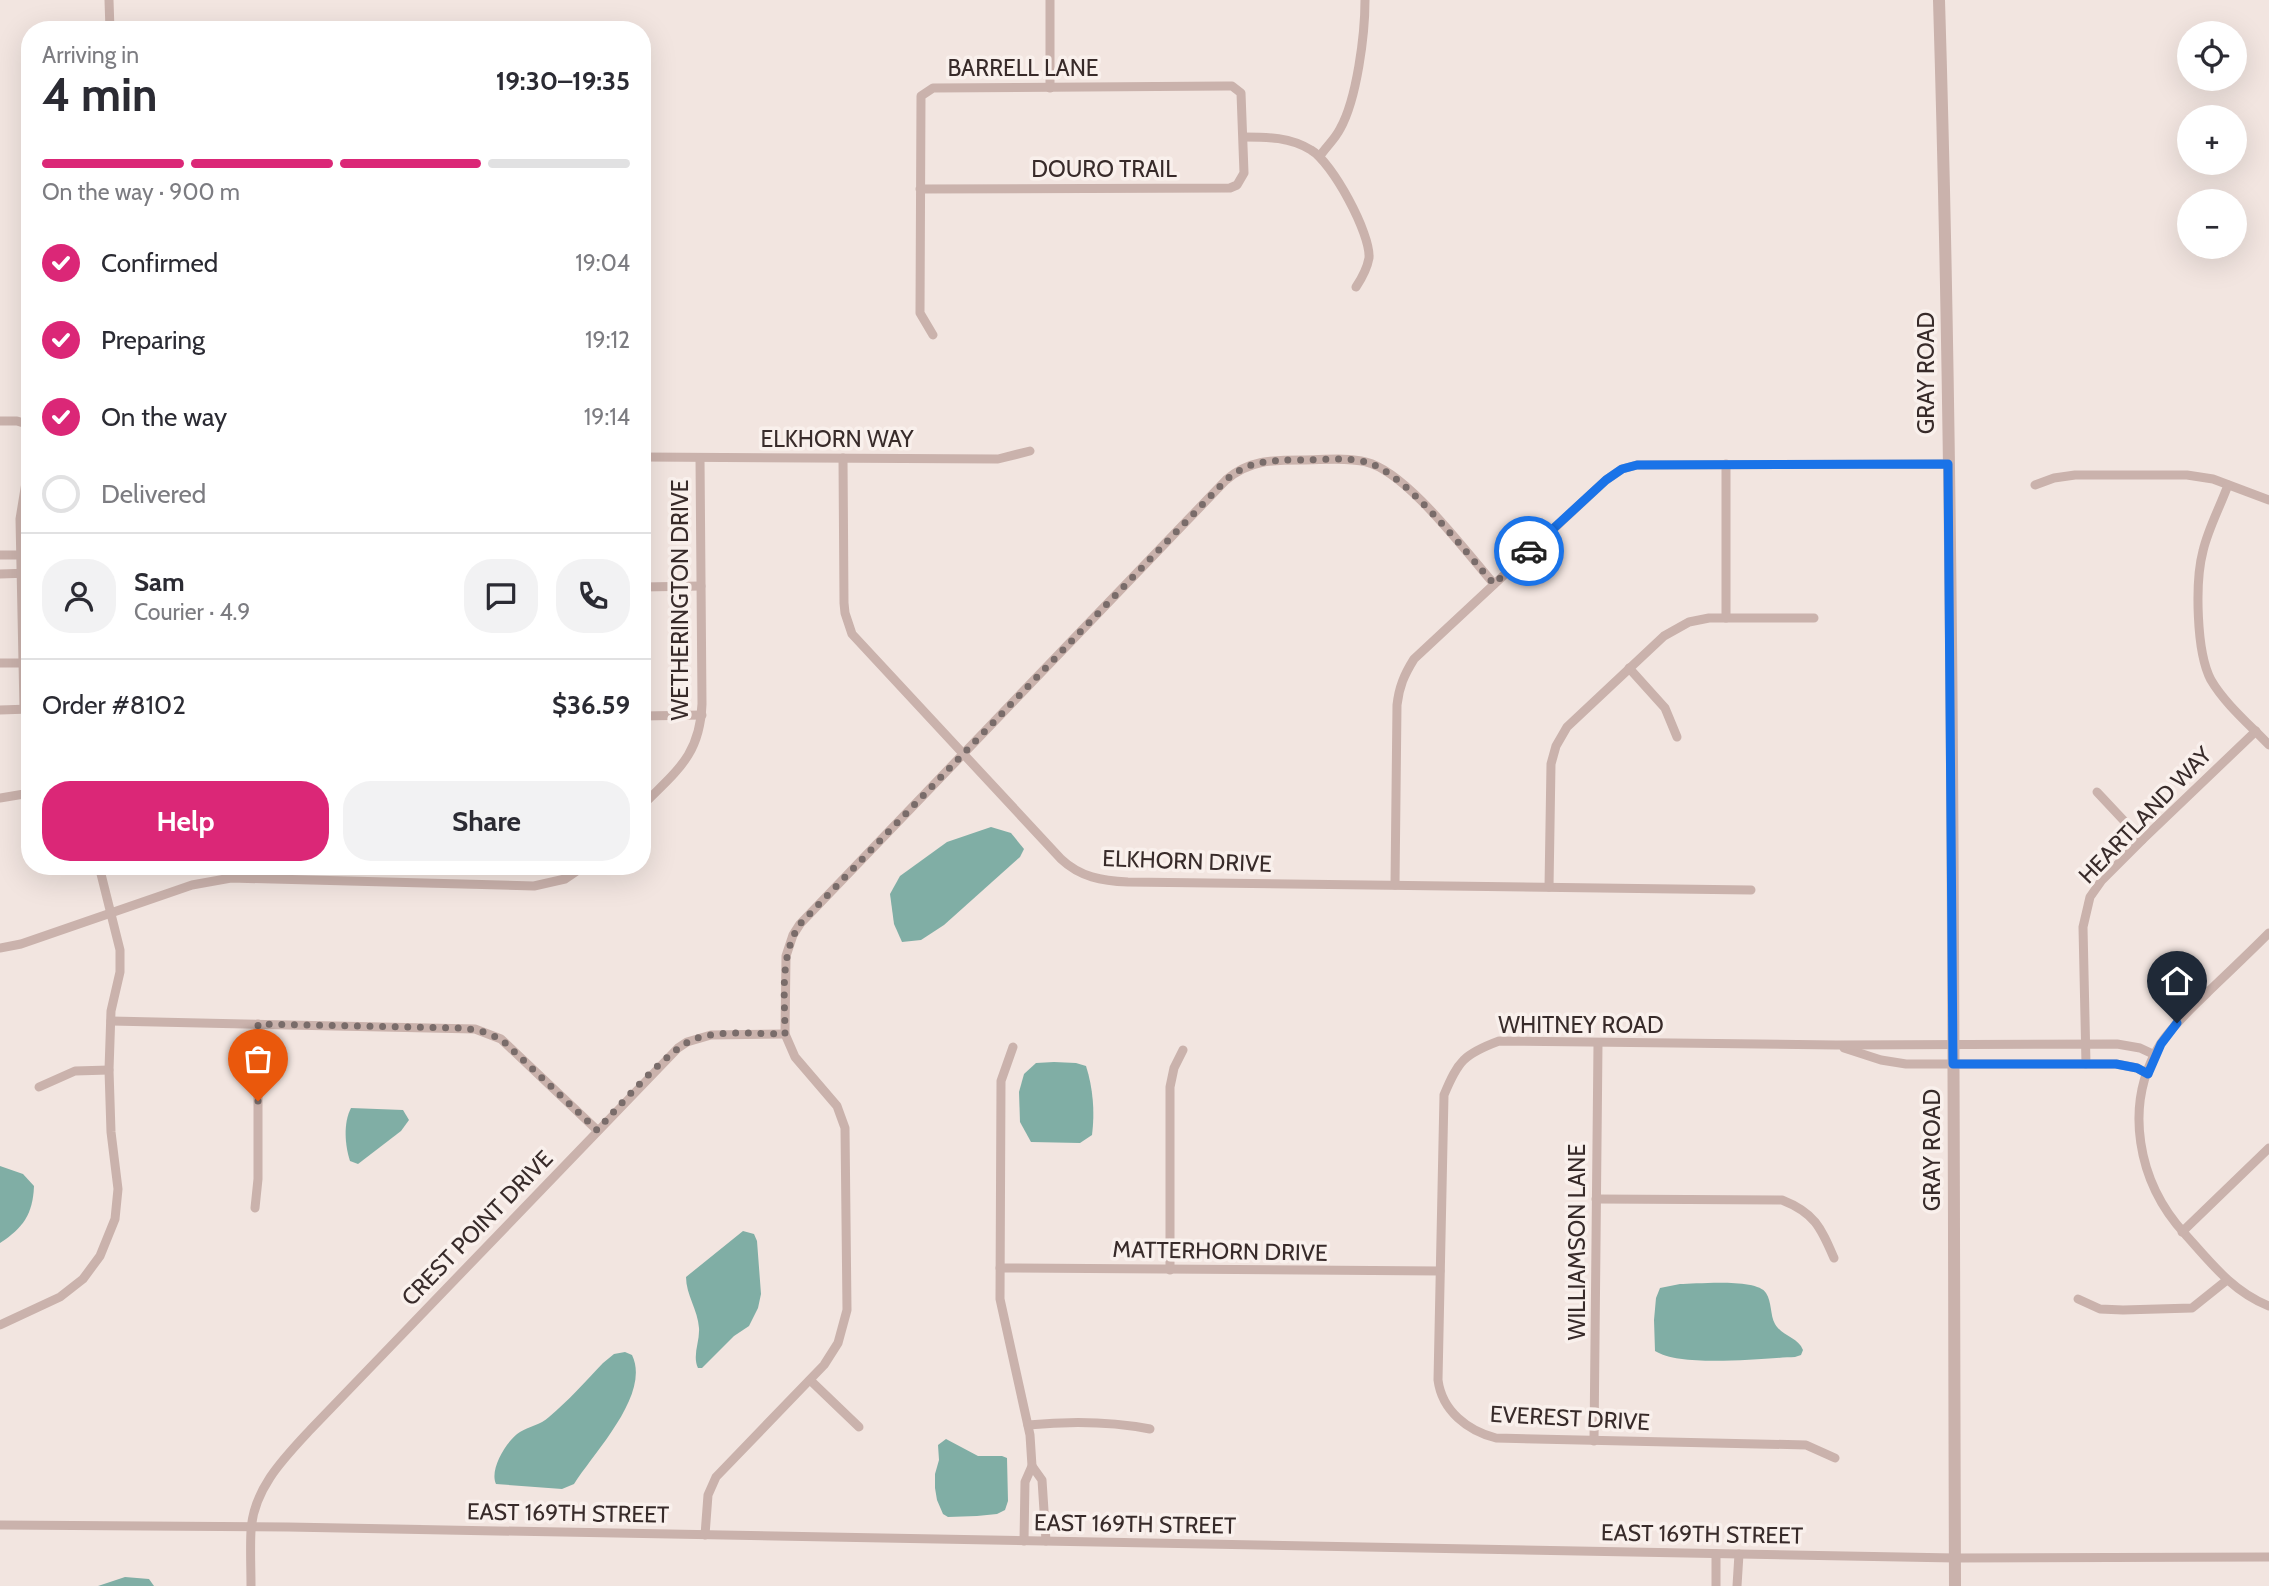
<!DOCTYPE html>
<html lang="en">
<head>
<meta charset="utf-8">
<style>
  body { margin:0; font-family:Cabin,sans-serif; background:#f2f2f3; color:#2b2b33; height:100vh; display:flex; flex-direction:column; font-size:26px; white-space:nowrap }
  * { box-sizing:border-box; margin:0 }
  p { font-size:23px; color:#7c7c81 }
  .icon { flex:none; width:38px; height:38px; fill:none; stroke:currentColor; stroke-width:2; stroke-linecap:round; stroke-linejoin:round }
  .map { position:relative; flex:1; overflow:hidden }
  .side { position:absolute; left:21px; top:21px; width:630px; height:854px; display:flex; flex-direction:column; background:#fff; border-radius:28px; box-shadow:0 7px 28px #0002 }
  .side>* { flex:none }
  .controls { position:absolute; left:2177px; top:21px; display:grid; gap:14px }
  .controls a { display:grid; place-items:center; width:70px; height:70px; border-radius:50%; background:#fff; box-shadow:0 7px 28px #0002; font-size:35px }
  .pin { position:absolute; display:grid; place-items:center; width:60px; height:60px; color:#fff; margin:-72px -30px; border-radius:50% 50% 50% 0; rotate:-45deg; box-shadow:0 0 7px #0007 }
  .pin .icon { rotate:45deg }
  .courier { position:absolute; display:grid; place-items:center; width:70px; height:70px; margin:-35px; border:5px solid #1a73e8; border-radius:50%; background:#fff; color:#222; box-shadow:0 2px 9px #0007 }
  .summary em { font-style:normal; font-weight:700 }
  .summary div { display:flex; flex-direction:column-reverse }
  .summary { display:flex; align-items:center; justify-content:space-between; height:119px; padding:0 21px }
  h1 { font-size:46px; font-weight:700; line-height:52px }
  .bar { display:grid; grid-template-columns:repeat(4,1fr); gap:10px 7px; align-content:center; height:84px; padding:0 21px }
  .bar i { height:9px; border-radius:5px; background:#e1e1e2 }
  .bar .on { background:#db2777 }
  .bar p { grid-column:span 4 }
  .line { display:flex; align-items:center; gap:18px; padding:0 21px; border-top:2px solid #e1e1e2 }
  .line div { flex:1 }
  .round { display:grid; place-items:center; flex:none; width:74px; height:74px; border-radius:28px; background:#f2f2f3 }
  ol { padding:0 21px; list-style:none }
  li { display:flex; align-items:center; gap:21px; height:77px }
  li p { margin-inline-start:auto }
  li .icon { padding:7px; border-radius:50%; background:#db2777; color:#fff; stroke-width:4 }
  li:last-child { color:#7c7c81 }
  li i { width:38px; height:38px; border:4px solid #e1e1e2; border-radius:50% }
  .cta { display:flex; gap:14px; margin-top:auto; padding:14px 21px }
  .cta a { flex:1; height:80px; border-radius:28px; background:#db2777; color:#fff; font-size:28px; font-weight:700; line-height:80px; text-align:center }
  .cta a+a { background:#f2f2f3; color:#2b2b33 }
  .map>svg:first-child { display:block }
  .water { fill:#80aea5 }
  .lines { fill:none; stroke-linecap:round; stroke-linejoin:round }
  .minor { stroke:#cab2ac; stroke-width:9 }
  .tertiary { stroke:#cab2ac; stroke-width:12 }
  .done { stroke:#796c6a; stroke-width:7; stroke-dasharray:0 12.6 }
  .route { stroke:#1a73e8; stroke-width:9 }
  .labels { text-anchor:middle; stroke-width:7; stroke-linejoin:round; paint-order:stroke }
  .street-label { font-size:23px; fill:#382b2a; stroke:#f9f0ec }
</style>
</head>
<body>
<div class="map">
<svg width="2269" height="1586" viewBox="0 0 2269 1586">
  <rect width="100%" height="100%" fill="#f2e5e0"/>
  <g class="water">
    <path d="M991,827L1011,833L1024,849L1020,857L944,925L921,940L902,942L894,924L890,894L900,876L947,842Z"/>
    <path d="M1054,1062L1076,1063L1086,1066C1093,1088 1095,1112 1092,1135L1080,1143L1031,1142L1020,1122L1019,1092L1024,1074L1036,1063Z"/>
    <path d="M351,1108L403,1110L409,1120L401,1131L358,1164L350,1161C345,1146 343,1123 351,1108Z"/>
    <path d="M0,1166L23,1174L34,1186C33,1214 23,1228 0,1243Z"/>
    <path d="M743,1231L754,1234L757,1241L761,1294L758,1308L749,1326L734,1336L702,1368H698C692,1355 700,1342 699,1328C698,1310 686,1295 686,1277Z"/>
    <path d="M1680,1284C1697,1284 1757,1278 1766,1293C1772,1302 1770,1315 1775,1324C1782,1336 1798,1337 1803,1350L1801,1355L1795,1357C1762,1358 1682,1368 1655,1351L1654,1320L1656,1298L1660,1288Z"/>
    <path d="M625,1352L632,1355C651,1394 595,1451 574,1484L562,1489L496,1484C489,1469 507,1440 520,1432C530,1426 540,1425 549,1417C568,1401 586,1381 603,1363L614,1354Z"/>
    <path d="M946,1439L978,1456H1002L1007,1458L1008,1501L1005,1510L997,1514L977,1516L948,1517L943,1514L937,1500L935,1488V1474L939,1460L938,1445Z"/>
    <path d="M125,1577L149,1579L154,1586H98Z"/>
  </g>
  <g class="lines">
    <g class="minor">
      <path d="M109,0L110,30"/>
      <path d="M1050,0V88"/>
      <path d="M1244,137C1268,137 1290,137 1311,150C1332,162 1371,234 1369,258C1367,269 1362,278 1356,287"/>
      <path d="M1320,156C1326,147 1335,139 1340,129C1357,99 1365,34 1365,0"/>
      <path d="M920,189L1230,188L1237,185L1244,173L1241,93L1232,86H1226L933,88L921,96L920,313L933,335"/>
      <path d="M0,421H17L30,425"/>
      <path d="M642,457L998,459L1030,451"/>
      <path d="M843,458L844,603L845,613L852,634L1061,859C1080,877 1102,881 1128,882L1751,890"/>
      <path d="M2035,485L2054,478L2075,475H2187L2213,479L2269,500"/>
      <path d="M2228,485C2220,507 2208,529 2203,551C2195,581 2196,652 2211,680C2225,704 2250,725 2269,745"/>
      <path d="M0,555H30"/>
      <path d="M0,574L30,573"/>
      <path d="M642,587L701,586"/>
      <path d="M1726,618V464"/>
      <path d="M0,663H24"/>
      <path d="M1629,668L1665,708L1677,737"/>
      <path d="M24,709L20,519L30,458"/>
      <path d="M0,710L30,709"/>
      <path d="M642,716L702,715"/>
      <path d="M2097,792L2142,840"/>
      <path d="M0,798L30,793"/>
      <path d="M642,806C676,771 700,756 702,704L700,458"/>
      <path d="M1395,885L1397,705C1399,687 1404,675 1414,659L1606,480L1622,469L1637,465L1948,464"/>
      <path d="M1549,887L1551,764L1556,746L1567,727L1664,636L1689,622L1709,618H1814"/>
      <path d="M2269,933C2249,953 2228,973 2208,992C2191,1009 2174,1024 2161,1043C2122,1105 2138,1183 2185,1234C2210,1262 2233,1292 2269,1306"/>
      <path d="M0,948L21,944L192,885L231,878L534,886L565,879L584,866"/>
      <path d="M111,1021L475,1029L501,1039L597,1130"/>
      <path d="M1013,1047L1001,1081L1000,1299L1030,1435L1032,1466L1025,1482L1024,1541"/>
      <path d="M1844,1048L1881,1060L1906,1064H2116L2137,1068L2148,1074"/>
      <path d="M2086,1064L2083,927L2090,897L2102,880L2142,840L2256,731"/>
      <path d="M39,1087L75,1071L109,1070"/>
      <path d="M1596,1199L1782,1200C1815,1213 1821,1228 1834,1258"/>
      <path d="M255,1208L258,1179V1024"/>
      <path d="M2182,1232L2269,1148"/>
      <path d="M1000,1268L1440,1271"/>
      <path d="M1170,1270V1087L1174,1068L1183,1050"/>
      <path d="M2078,1299L2100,1309L2123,1310L2192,1308L2227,1280"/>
      <path d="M0,1325L60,1297L83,1279L100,1256L115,1219L118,1189L111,1132L109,1070L111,1011L120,972V950L99,866"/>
      <path d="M810,1380L859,1427"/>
      <path d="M1028,1425C1069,1421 1109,1421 1150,1429"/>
      <path d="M1594,1441L1598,1044"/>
      <path d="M1835,1458L1806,1445L1496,1438C1468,1431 1442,1411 1438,1380L1444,1095C1458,1061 1464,1054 1499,1041L1836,1045L2117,1044L2140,1048L2155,1055"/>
      <path d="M1032,1466L1042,1480L1046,1541"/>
      <path d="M0,1525L288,1527L1955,1558L2269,1557"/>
      <path d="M705,1535L708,1495L716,1477L824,1365L838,1343L847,1310L845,1128L837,1106L795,1057L785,1034L786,956L793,935L800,924L1226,480C1249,460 1272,460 1302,460C1322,460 1347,457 1366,462C1407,472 1465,551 1494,584"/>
      <path d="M251,1586C251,1568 250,1549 251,1531C253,1489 284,1458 311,1429L678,1048L687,1042L711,1035L785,1034"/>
      <path d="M1716,1586V1554"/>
      <path d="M1737,1586L1739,1554"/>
    </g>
    <path class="tertiary" d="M1939,0C1955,528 1953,1057 1955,1586"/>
  </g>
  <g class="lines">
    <path class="done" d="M258,1101V1024L464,1028L484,1032L501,1039L597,1130C619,1107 670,1046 697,1038C724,1030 757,1034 785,1034C785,997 779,956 800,924L1226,480C1249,460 1272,460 1302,460C1322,460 1347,457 1366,462C1405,472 1465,552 1494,584L1529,551"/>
    <path class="route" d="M1529,551L1606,480L1622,469L1637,465L1948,464L1953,1064H2116L2137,1068L2148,1074L2161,1044L2177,1023"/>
  </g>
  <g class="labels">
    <g class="street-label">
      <text x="1023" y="76">BARRELL LANE</text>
      <text x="1104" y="177">DOURO TRAIL</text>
      <text transform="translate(1926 373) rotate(-90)" y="8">GRAY ROAD</text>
      <text x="837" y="447">ELKHORN WAY</text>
      <text transform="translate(680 600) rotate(-90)" y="8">WETHERINGTON DRIVE</text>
      <text transform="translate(2145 815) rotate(-46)" y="8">HEARTLAND WAY</text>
      <text transform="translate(1187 861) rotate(2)" y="8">ELKHORN DRIVE</text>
      <text x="1581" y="1033">WHITNEY ROAD</text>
      <text transform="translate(1932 1150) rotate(-90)" y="8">GRAY ROAD</text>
      <text transform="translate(477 1228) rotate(-46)" y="8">CREST POINT DRIVE</text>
      <text transform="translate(1577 1242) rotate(-90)" y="8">WILLIAMSON LANE</text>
      <text transform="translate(1220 1251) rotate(1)" y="8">MATTERHORN DRIVE</text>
      <text transform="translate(1570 1418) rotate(3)" y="8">EVEREST DRIVE</text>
      <text transform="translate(568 1513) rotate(1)" y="8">EAST 169TH STREET</text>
      <text transform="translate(1135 1524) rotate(1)" y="8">EAST 169TH STREET</text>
      <text transform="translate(1702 1534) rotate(1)" y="8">EAST 169TH STREET</text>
    </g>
  </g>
</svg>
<div class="controls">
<a><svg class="icon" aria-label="locate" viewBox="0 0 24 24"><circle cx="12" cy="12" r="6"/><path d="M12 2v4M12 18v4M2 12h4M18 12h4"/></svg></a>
<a>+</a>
<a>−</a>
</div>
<div class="pin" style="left:258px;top:1101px;background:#ea580c"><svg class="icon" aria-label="bag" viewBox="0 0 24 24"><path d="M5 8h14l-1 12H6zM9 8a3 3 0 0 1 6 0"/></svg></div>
<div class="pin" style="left:2177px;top:1023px;background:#1f2937"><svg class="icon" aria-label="home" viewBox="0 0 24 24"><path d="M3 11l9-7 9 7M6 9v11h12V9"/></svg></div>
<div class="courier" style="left:1529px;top:551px"><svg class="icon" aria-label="car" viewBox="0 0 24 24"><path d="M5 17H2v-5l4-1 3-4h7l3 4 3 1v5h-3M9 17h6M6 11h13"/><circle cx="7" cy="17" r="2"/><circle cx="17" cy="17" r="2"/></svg></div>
<section class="side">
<div class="summary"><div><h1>4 min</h1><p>Arriving in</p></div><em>19:30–19:35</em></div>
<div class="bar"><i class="on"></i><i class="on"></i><i class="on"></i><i></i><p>On the way · 900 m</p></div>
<ol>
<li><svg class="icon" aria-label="check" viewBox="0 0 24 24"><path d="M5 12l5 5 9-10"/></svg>Confirmed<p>19:04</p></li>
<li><svg class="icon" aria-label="check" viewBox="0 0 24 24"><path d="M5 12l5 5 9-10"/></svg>Preparing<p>19:12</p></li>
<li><svg class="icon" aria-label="check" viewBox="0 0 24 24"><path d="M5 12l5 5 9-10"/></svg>On the way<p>19:14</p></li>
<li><i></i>Delivered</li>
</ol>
<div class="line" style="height:126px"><a class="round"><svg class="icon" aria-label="person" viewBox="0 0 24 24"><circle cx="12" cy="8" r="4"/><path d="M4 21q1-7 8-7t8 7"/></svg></a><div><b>Sam</b><p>Courier · 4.9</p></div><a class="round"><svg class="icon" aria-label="chat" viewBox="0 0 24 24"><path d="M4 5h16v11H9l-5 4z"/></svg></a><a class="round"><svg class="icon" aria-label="phone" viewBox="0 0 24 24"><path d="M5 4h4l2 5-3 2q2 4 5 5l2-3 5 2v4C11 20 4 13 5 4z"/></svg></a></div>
<div class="line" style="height:91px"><div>Order #8102</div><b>$36.59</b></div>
<div class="cta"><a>Help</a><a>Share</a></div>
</section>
</div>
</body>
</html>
